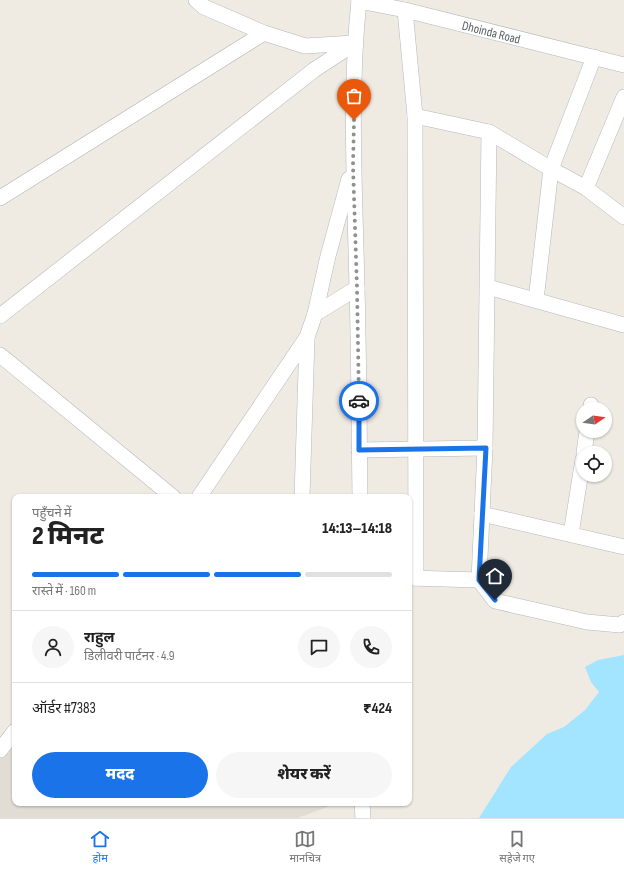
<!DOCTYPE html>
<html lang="hi">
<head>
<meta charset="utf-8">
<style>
  body { margin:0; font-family:"Sofia Sans Condensed","Noto Sans Devanagari",sans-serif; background:#f6f6f6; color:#222; height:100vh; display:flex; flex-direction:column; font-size:15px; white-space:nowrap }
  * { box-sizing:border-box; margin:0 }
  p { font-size:13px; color:#767676 }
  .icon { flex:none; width:22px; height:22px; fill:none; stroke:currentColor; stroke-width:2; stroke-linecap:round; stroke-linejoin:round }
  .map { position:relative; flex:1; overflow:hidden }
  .details { position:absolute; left:12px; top:494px; width:400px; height:312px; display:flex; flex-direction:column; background:#fff; border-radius:8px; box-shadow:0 1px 3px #0004 }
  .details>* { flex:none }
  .needle { width:26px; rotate:77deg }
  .controls { position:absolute; left:576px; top:402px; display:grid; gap:8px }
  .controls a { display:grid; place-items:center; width:36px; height:36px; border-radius:50%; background:#fff; box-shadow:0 1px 3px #0004; font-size:20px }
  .pin { position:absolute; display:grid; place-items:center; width:34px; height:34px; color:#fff; margin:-41px -17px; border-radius:50% 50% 50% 0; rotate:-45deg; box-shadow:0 0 4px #0007 }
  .pin .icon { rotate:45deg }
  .courier { position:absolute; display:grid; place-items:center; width:40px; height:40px; margin:-20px; border:3px solid #1a73e8; border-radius:50%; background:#fff; color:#222; box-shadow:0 1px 5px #0007 }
  .head em { font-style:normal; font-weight:800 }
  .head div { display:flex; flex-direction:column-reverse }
  .head { display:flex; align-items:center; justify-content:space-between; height:68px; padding:0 20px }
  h1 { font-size:26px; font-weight:800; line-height:30px }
  .bar { display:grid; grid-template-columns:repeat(4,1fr); gap:6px 4px; align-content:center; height:48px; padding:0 20px }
  .bar i { height:5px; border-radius:3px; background:#e0e0e0 }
  .bar .selected { background:#1a73e8 }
  .bar p { grid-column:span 4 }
  .line { display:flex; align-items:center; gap:10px; padding:0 20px; border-top:1px solid #e0e0e0 }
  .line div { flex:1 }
  .round { display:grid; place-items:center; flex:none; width:42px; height:42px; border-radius:21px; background:#f6f6f6 }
  .primary-button { display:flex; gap:8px; margin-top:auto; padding:8px 20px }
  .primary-button a { flex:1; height:46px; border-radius:24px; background:#1a73e8; color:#fff; font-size:16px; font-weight:800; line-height:46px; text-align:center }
  .primary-button a+a { background:#f6f6f6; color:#222 }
  .menu { display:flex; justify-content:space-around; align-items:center; height:56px; border-top:1px solid #e0e0e0; background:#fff; font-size:11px; color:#767676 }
  .menu a { display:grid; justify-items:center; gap:2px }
  .menu .selected { color:#1a73e8 }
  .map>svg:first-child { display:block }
  .education { fill:#e1dcd4 }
  .water { fill:#a3e4ff }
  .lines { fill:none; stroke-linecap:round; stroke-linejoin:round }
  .minor-casing { stroke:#b4b7bb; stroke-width:16 }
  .minor { stroke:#fff; stroke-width:15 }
  .done { stroke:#8f9191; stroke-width:4; stroke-dasharray:0 7.2 }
  .route { stroke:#1a73e8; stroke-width:5 }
  .labels { text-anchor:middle; stroke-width:4; stroke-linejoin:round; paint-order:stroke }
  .street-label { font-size:13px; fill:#5b6165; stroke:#fff }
</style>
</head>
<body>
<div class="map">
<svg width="624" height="818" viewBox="0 0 624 818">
  <rect width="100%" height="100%" fill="#efebe3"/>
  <path class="education" d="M15,739V803H338L298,818H0V758Z"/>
  <path class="water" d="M624,655V818H479L511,767L547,734L564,727L585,710L599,692L591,682L585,667L598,660Z"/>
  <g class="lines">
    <g class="minor-casing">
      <g id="minor">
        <path d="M196,0L204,7L264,33L305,46L354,43"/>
        <path d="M359,0C349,96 355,192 357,288C359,357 359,427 360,497"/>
        <path id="s1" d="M359,1L405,10L624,65"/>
        <path d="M405,10L415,116L416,578"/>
        <path d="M415,116L489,132L551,169L586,188L624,217"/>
        <path d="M489,132L485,448L479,580L495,601L587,622L620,625L624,622"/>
        <path d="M586,188L624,97"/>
        <path d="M0,198L264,33"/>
        <path d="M488,287L624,325"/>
        <path d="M536,300L551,169L594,57"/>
        <path d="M315,314L328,256L349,179"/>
        <path d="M0,316L314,70L355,43"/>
        <path d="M0,355L173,497"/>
        <path d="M591,409V405"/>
        <path d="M359,450L485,448"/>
        <path d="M584,453L587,431"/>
        <path d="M199,497L307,337L315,314L357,288"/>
        <path d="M302,497L307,338"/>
        <path d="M482,514L624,547"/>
        <path d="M571,534L583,459"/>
        <path d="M409,578L479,580"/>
        <path d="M0,750L15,731"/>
        <path d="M362,803L363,818"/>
      </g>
    </g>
    <use href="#minor" class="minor"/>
  </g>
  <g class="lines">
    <path class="done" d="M354,120L353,166L357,288L359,401"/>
    <path class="route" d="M359,401V450L486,448L479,580L495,600"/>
  </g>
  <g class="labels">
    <g class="street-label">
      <text dy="5" stroke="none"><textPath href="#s1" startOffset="136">Dhoinda Road</textPath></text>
    </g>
  </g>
</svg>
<div class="controls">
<a><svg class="needle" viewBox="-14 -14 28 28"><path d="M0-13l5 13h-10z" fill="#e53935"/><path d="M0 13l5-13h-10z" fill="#767676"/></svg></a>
<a><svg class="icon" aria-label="locate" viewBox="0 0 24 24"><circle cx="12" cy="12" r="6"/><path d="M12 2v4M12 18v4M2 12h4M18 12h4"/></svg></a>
</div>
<div class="pin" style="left:354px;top:120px;background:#ea580c"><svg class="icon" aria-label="bag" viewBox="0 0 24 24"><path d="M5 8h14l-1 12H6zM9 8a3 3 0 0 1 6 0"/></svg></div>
<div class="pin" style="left:495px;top:600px;background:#1f2937"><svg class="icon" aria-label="home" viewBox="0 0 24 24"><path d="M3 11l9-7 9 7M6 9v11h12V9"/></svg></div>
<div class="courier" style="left:359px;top:401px"><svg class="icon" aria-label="car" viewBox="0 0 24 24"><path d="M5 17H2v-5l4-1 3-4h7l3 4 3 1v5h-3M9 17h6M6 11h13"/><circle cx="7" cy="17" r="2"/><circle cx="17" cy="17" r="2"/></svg></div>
<section class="details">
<div class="head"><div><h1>2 मिनट</h1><p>पहुँचने में</p></div><em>14:13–14:18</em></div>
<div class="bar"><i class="selected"></i><i class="selected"></i><i class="selected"></i><i></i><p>रास्ते में · 160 m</p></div>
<div class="line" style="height:72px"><a class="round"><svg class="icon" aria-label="person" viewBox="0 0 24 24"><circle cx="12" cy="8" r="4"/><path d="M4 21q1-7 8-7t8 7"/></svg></a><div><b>राहुल</b><p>डिलीवरी पार्टनर · 4.9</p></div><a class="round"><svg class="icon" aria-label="chat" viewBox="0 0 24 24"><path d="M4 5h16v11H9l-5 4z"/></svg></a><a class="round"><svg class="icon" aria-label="phone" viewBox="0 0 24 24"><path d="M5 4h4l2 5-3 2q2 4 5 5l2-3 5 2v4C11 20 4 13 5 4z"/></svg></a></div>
<div class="line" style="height:52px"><div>ऑर्डर #7383</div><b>₹424</b></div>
<div class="primary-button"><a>मदद</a><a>शेयर करें</a></div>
</section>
</div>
<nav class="menu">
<a class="selected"><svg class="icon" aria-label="home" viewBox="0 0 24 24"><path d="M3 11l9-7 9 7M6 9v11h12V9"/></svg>होम</a>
<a><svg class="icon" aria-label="map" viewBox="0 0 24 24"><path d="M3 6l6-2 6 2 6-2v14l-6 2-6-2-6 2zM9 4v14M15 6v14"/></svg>मानचित्र</a>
<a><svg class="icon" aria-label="saved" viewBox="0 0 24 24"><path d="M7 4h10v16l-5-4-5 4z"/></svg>सहेजे गए</a>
</nav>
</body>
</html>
